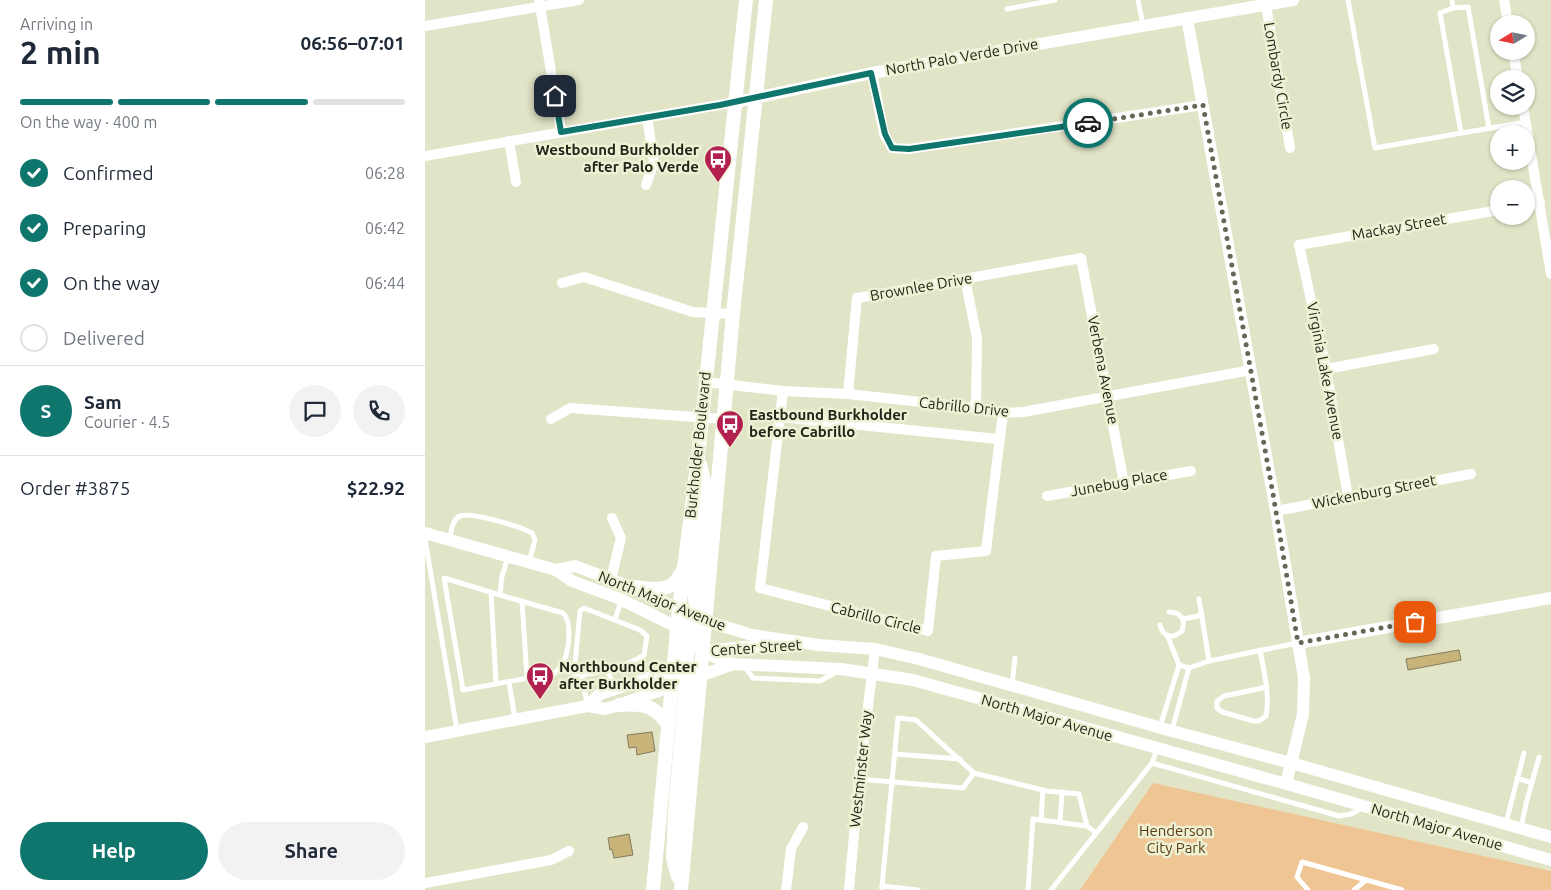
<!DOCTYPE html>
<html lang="en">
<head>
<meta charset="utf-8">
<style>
  body { margin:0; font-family:Ubuntu,sans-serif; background:#f2f2f3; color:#1f2937; height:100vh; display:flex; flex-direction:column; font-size:19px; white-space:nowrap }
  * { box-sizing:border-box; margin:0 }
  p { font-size:16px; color:#747a83 }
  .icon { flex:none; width:28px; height:28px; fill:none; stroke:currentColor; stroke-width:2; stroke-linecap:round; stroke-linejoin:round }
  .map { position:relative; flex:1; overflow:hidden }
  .drawer { display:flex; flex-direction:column; background:#fff; width:425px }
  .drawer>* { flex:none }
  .needle { width:32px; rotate:260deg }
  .fabs { position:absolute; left:1065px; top:15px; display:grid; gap:10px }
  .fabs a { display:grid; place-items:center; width:45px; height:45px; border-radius:50%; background:#fff; box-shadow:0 1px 4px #0004; font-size:25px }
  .pin { position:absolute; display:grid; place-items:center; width:42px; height:42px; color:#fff; margin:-21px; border-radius:10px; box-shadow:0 2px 8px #0006 }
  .courier { position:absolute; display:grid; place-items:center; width:50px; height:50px; margin:-25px; border:4px solid #0f766e; border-radius:50%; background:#fff; color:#222; box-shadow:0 1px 6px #0007 }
  .headline em { font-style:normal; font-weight:600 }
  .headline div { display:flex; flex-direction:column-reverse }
  .headline { display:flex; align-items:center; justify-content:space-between; height:85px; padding:0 20px }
  h1 { font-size:32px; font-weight:600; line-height:38px }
  .bar { display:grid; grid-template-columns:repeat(4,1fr); gap:8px 5px; align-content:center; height:60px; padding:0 20px }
  .bar i { height:6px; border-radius:4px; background:#e0e1e3 }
  .bar .active { background:#0f766e }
  .bar p { grid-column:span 4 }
  .line { display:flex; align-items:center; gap:12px; padding:0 20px; border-top:1px solid #e0e1e3 }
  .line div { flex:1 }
  .round { display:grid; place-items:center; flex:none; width:52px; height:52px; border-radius:26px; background:#f2f2f3 }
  ol { padding:0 20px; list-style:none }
  li { display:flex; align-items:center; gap:15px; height:55px }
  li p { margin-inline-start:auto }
  li .icon { padding:5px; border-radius:50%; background:#0f766e; color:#fff; stroke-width:4 }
  li:last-child { color:#747a83 }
  li i { width:28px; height:28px; border:2px solid #e0e1e3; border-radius:50% }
  .action { display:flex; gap:10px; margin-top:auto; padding:10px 20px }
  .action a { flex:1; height:58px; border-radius:30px; background:#0f766e; color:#fff; font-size:20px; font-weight:600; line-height:58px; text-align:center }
  .action a+a { background:#f2f2f3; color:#1f2937 }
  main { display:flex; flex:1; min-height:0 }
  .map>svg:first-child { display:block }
  .green { fill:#efc594 }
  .building { fill:#c8b479; stroke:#847b60 }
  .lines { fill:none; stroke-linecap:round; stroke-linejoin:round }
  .service { stroke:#fff; stroke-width:5 }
  .minor { stroke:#fff; stroke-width:10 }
  .tertiary { stroke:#fff; stroke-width:12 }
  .secondary { stroke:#fff; stroke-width:14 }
  .done { stroke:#666856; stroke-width:5; stroke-dasharray:0 9 }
  .route { stroke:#0f766e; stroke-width:6 }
  .labels { text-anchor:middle; stroke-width:5; stroke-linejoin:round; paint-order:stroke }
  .street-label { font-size:15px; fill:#24251a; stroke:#eef1d3 }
  .poi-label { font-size:15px; font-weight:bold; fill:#24251a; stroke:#eef1d3; text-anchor:start }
  .park-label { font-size:15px; fill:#593d17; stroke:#eef1d3 }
</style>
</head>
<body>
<main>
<section class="drawer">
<div class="headline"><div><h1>2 min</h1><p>Arriving in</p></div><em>06:56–07:01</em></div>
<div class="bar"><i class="active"></i><i class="active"></i><i class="active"></i><i></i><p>On the way · 400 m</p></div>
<ol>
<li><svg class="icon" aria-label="check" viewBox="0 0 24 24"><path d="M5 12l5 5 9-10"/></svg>Confirmed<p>06:28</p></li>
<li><svg class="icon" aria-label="check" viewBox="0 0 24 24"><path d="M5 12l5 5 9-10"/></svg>Preparing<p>06:42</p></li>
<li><svg class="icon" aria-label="check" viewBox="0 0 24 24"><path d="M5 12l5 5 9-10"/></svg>On the way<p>06:44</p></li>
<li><i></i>Delivered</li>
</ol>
<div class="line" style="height:90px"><b class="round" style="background:#0f766e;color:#fff">S</b><div><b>Sam</b><p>Courier · 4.5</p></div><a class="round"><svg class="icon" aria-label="chat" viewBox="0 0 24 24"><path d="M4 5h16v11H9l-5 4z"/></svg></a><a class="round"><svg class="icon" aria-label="phone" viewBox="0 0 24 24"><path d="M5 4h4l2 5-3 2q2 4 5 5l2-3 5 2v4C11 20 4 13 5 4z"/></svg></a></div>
<div class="line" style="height:65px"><div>Order #3875</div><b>$22.92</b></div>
<div class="action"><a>Help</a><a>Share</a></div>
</section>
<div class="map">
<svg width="1126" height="890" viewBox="0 0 1126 890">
  <rect width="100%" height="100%" fill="#e1e4c6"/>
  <path class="green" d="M728,783L1126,871V890H655Z"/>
  <g class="building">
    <path d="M1034,650L1036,660L983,670L981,659Z"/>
    <path d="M227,732L230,751L212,755L211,747L204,748L202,735Z"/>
    <path d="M204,834L208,855L189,858L187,849L185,850L183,838Z"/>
  </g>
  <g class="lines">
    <g class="service">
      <path d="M713,0L718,25"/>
      <path d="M923,0L950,148L1101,122"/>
      <path d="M1027,0L1028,8L1015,13L1036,133"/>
      <path d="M1028,8L1043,7L1064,128"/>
      <path d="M582,9L630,0"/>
      <path d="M0,539L32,730"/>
      <path d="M25,539C26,531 27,522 33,517C42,510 97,527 107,533L110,540L104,562"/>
      <path d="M66,592L71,684"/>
      <path d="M75,595L138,613C147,621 144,645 141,656C139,662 134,669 130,673L38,690L19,578L75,595L77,576L83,557"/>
      <path d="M774,599L784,661"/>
      <path d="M97,601L102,678"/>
      <path d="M159,608L215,630L222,636L219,655C204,665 165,677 149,674L155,611Z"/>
      <path d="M758,619L777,615"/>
      <path d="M190,620L196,601"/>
      <path d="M735,625C738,638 748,639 757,631C761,620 756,612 744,612"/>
      <path d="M743,637L754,665L764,668L784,661L872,643"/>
      <path d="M835,650C839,672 845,694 841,716L834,721H829L797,712L792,708V701L799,696L842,687"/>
      <path d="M320,667L328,678L395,681L411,672"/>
      <path d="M182,669L190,689"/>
      <path d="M157,675L162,704"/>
      <path d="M84,682L90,719"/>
      <path d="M587,685L590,658"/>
      <path d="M735,727L754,665"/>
      <path d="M747,730L764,668"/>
      <path d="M470,754L535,759"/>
      <path d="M727,763L914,816L926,814L937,808"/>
      <path d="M1092,778L1107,783"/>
      <path d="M434,779L538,788L549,773"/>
      <path d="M616,820L618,790"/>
      <path d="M635,822L637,792"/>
      <path d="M1081,823L1099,753"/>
      <path d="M1096,828L1101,804L1114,757"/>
      <path d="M457,886L473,718L491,720L549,773L622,791L654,794L662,826L671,833"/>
      <path d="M457,890V886L493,890"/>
      <path d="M603,890L608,819L662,826"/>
      <path d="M626,890L727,763L732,749"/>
      <path d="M883,890L872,877L877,862L977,890"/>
      <path d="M929,890L941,880"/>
    </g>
    <g class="minor">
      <path d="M114,0L136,131"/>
      <path d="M1079,0L1083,24"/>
      <path d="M841,5L865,148"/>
      <path d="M0,26L154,0"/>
      <path d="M1088,51L1093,79"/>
      <path d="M447,73L459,134L467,148L484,149L778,105"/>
      <path d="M1098,106L1126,274"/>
      <path d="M84,141L91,182"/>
      <path d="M0,156L311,102"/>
      <path d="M221,185L229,162L222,117"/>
      <path d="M1101,205L1115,203"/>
      <path d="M540,279L552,338L551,408"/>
      <path d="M137,283L159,277L268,312L308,314"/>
      <path d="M901,369L1009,349"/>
      <path d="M280,382L358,391L423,394L551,408L578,413L598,412L826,370"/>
      <path d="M358,391L335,588L503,631L511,556L561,551L578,413"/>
      <path d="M423,394L432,298L656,258L699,483"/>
      <path d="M355,417L573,439"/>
      <path d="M126,419L145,408L298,419"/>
      <path d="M622,496L766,471"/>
      <path d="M923,497L901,369L874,245L1074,210"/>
      <path d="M851,511L1046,474"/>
      <path d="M186,579L196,538L187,518"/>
      <path d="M0,883L126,860L144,851"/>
      <path d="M361,890L366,849L378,827"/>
      <path d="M424,890L434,779L450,649"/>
    </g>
    <g class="tertiary">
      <path d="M762,18L851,511L879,678L878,714L861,784"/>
      <path d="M311,102L447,73L868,0"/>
      <path d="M0,533L131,570L147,581L195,599L252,627L277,652L308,664L416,669L488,680L876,788L1126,860"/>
      <path d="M131,570L150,566L201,585L281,621L327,635L394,645L450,649L494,659L747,731L866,763L1126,837"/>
      <path d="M873,643L1126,598"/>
      <path d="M281,651L318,647L356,646"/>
      <path d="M162,706L175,694L236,674L257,663"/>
      <path d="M0,737L162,706L180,709L194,705L308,664"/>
    </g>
    <g class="secondary">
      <path d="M206,587C219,587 238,593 249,583C253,579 256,573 259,569"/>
      <path d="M274,632L269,590L280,485L275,465"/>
      <path d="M194,705C217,703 229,705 243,724"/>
      <path d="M253,877L248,858L250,812L260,696L263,637L256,616"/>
      <path d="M228,890L254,609L273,457L321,0"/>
      <path d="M256,890L308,314L341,0"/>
    </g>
  </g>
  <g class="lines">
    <path class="done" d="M663,123L778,105L848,494L873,643L990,622"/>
    <path class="route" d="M130,96L136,132L295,105L446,73L460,134L467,148L484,149L663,123"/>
  </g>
  <defs>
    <g id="bus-pin" transform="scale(1.4375)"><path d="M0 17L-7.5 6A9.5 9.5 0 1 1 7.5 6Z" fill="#b1204e" stroke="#eef1d3"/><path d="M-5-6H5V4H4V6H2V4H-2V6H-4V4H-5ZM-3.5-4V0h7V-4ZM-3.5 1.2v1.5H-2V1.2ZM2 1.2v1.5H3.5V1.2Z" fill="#fff"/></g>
  </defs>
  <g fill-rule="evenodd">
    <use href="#bus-pin" x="293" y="159"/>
    <use href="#bus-pin" x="305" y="424"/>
    <use href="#bus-pin" x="115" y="676"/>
  </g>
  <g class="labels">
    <g class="street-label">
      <text transform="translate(537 57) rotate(-10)" y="5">North Palo Verde Drive</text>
      <text transform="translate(853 76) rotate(80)" y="5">Lombardy Circle</text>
      <text transform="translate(974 227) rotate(-10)" y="5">Mackay Street</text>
      <text transform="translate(496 287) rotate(-10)" y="5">Brownlee Drive</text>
      <text transform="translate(678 370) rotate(79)" y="5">Verbena Avenue</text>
      <text transform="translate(900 371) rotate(79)" y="5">Virginia Lake Avenue</text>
      <text transform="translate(539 407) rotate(6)" y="5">Cabrillo Drive</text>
      <text transform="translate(273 445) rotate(-84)" y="5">Burkholder Boulevard</text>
      <text transform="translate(694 483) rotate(-10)" y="5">Junebug Place</text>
      <text transform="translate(949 492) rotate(-11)" y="5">Wickenburg Street</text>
      <text transform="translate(237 601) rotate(22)" y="5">North Major Avenue</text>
      <text transform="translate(451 618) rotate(14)" y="5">Cabrillo Circle</text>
      <text transform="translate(331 648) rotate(-4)" y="5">Center Street</text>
      <text transform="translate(622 718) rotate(16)" y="5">North Major Avenue</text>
      <text transform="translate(436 769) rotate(-84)" y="5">Westminster Way</text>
      <text transform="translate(1012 827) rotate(16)" y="5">North Major Avenue</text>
    </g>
    <g class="poi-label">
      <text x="274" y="155" text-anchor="end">Westbound Burkholder<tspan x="274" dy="17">after Palo Verde</tspan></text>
      <text x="324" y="420">Eastbound Burkholder<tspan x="324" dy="17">before Cabrillo</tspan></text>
      <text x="134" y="672">Northbound Center<tspan x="134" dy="17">after Burkholder</tspan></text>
    </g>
    <g class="park-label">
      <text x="751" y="836">Henderson<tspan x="751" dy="17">City Park</tspan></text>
    </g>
  </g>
</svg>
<div class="fabs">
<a><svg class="needle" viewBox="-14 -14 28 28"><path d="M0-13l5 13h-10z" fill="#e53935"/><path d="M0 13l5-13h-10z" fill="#747a83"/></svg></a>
<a><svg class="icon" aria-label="layers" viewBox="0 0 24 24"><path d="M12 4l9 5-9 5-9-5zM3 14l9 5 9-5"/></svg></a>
<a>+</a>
<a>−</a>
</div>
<div class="pin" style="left:990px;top:622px;background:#ea580c"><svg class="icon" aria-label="bag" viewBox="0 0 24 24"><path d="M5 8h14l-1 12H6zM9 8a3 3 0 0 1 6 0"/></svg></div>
<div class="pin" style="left:130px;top:96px;background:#1f2937"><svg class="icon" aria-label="home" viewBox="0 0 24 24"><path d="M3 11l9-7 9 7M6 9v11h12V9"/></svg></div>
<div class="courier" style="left:663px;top:123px"><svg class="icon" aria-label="car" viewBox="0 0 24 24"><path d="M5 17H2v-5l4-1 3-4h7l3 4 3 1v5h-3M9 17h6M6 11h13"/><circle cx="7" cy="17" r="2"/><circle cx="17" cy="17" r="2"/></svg></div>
</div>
</main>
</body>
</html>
